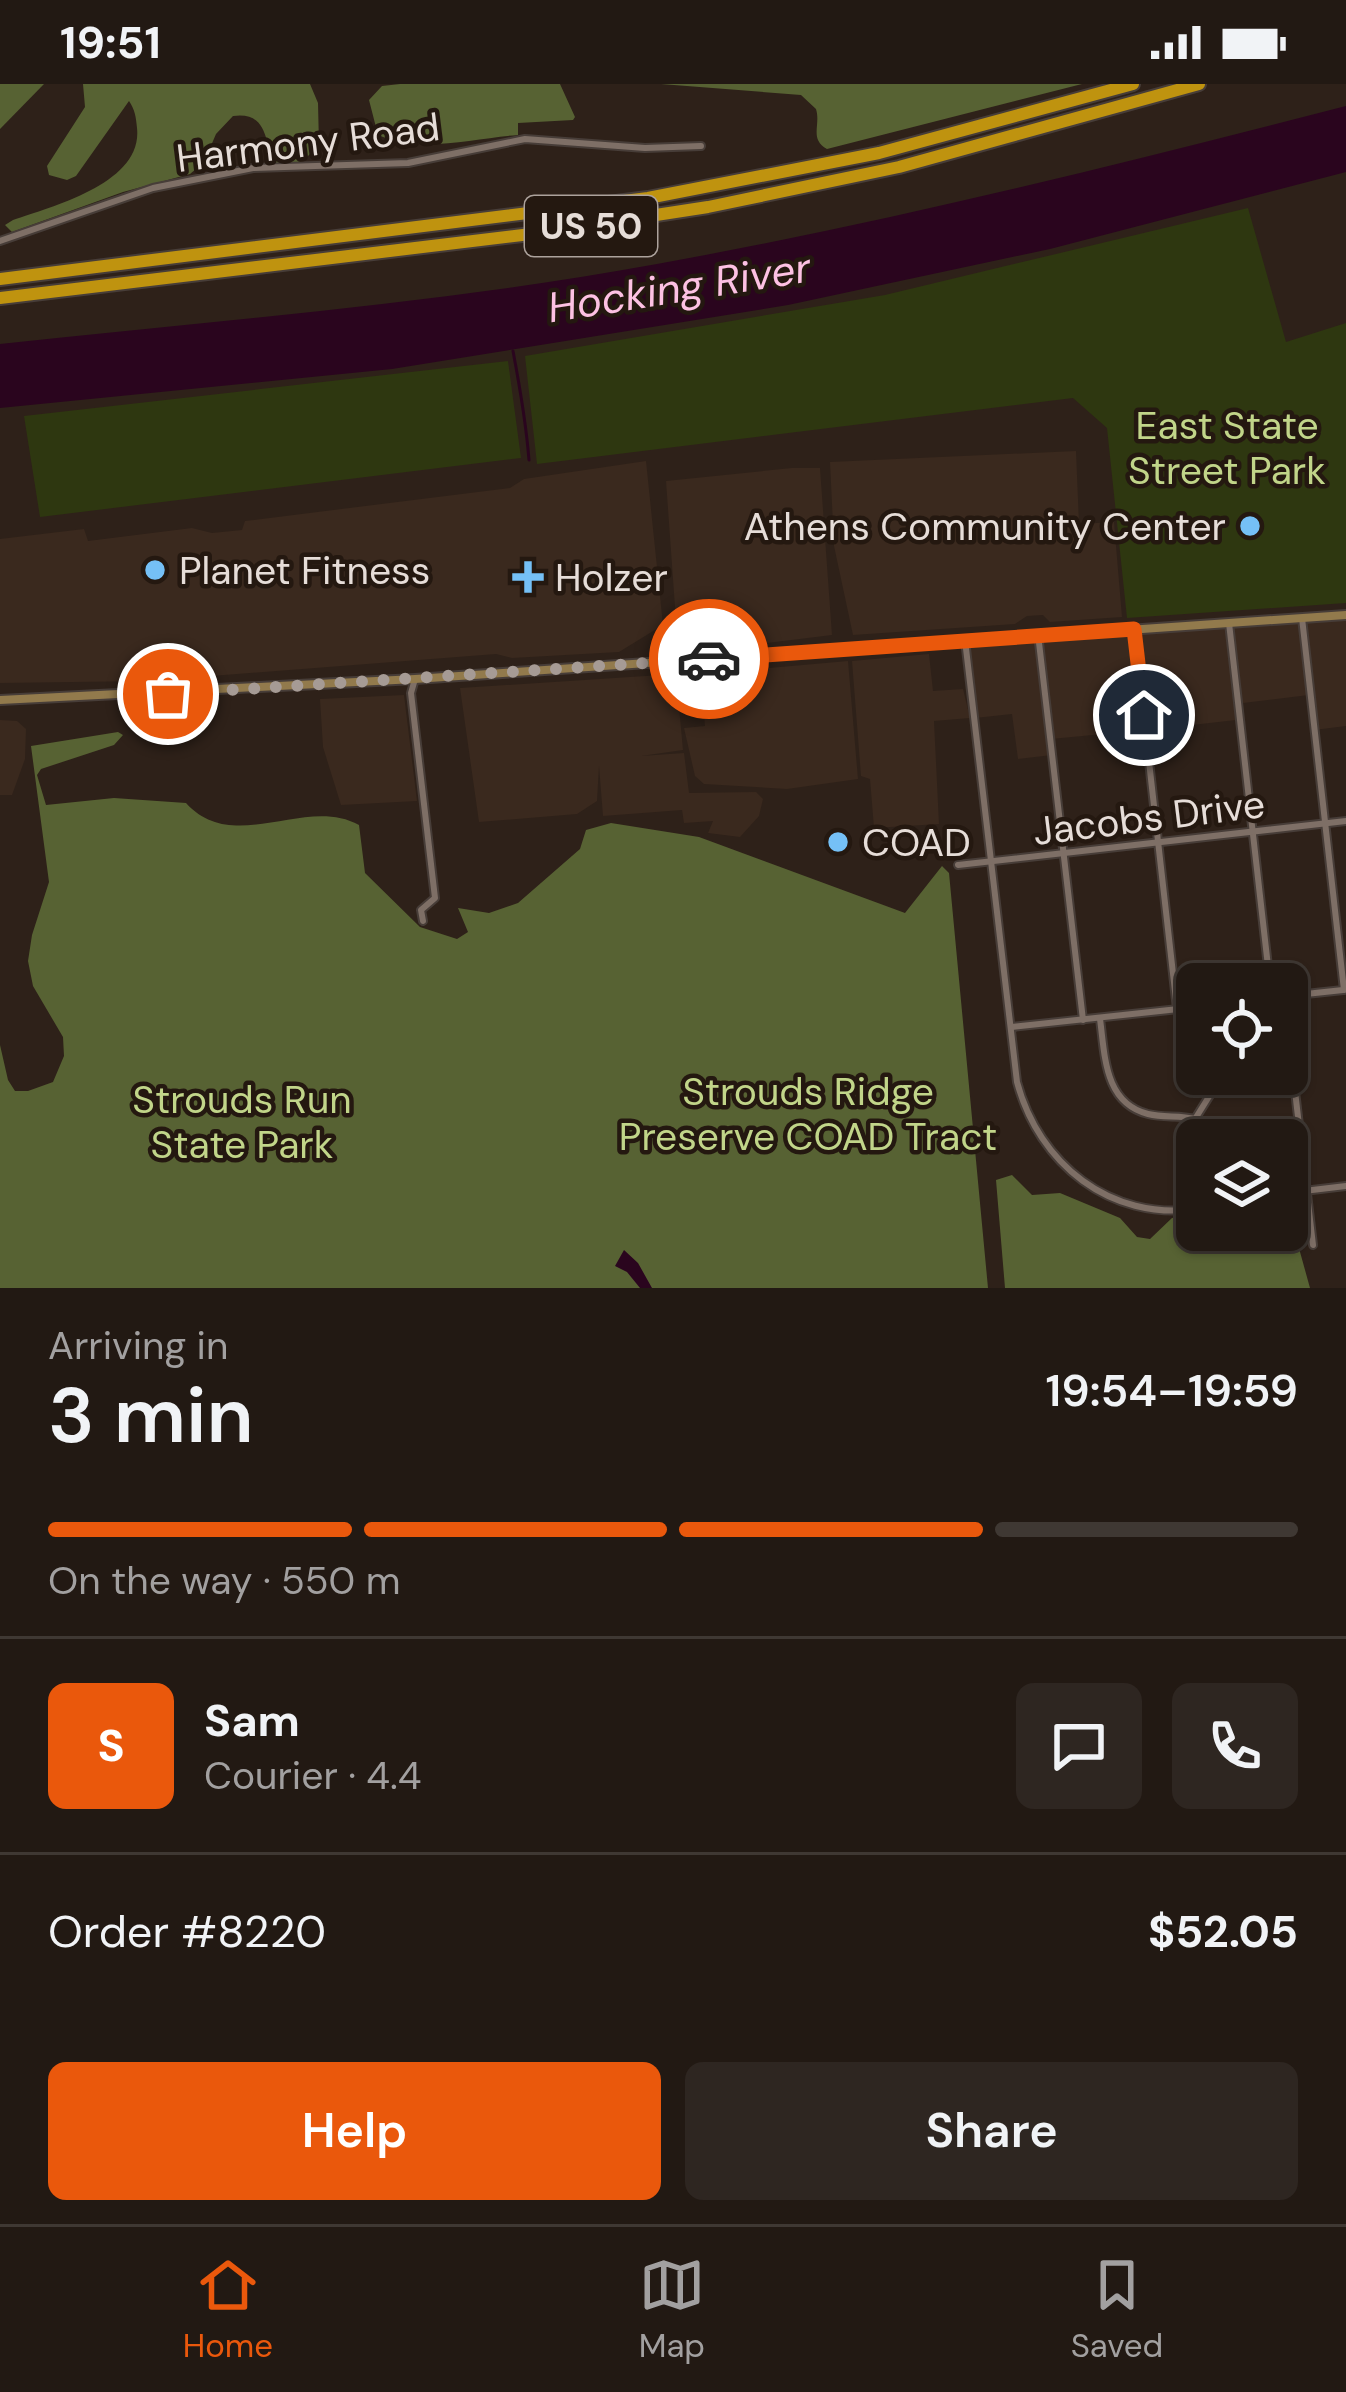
<!DOCTYPE html>
<html lang="en">
<head>
<meta charset="utf-8">
<style>
  body { margin:0; font-family:"DM Sans",sans-serif; background:#2e2621; color:#f1f3f6; height:100vh; display:flex; flex-direction:column; font-size:45px; white-space:nowrap }
  * { box-sizing:border-box; margin:0 }
  p { font-size:39px; color:#a2a0a0 }
  .icon { flex:none; width:66px; height:66px; fill:none; stroke:currentColor; stroke-width:2; stroke-linecap:round; stroke-linejoin:round }
  .map { position:relative; height:1204px; overflow:hidden }
  .drawer { display:flex; flex-direction:column; background:#221913; flex:1 }
  .drawer>* { flex:none }
  .tools { position:absolute; left:1176px; top:879px; display:grid; gap:24px }
  .tools a { display:grid; place-items:center; width:132px; height:132px; border-radius:18px; background:#221913; box-shadow:0 3px 9px #0004,0 0 0 3px #3f3833; font-size:60px }
  .pin { position:absolute; display:grid; place-items:center; width:102px; height:102px; color:#fff; margin:-51px; border:6px solid #fff; border-radius:50%; box-shadow:0 3px 12px #0007 }
  .courier { position:absolute; display:grid; place-items:center; width:120px; height:120px; margin:-60px; border:9px solid #ea580c; border-radius:50%; background:#fff; color:#222; box-shadow:0 3px 15px #0007 }
  .overview em { font-style:normal; font-weight:600 }
  .overview div { display:flex; flex-direction:column-reverse }
  .overview { display:flex; align-items:center; justify-content:space-between; height:204px; padding:0 48px }
  h1 { font-size:78px; font-weight:600; line-height:90px }
  .bar { display:grid; grid-template-columns:repeat(4,1fr); gap:18px 12px; align-content:center; height:144px; padding:0 48px }
  .bar i { height:15px; border-radius:9px; background:#3f3833 }
  .bar .selected { background:#ea580c }
  .bar p { grid-column:span 4 }
  .line { display:flex; align-items:center; gap:30px; padding:0 48px; border-top:3px solid #3f3833 }
  .line div { flex:1 }
  .round { display:grid; place-items:center; flex:none; width:126px; height:126px; border-radius:18px; background:#2e2621 }
  .action { display:flex; gap:24px; margin-top:auto; padding:24px 48px }
  .action a { flex:1; height:138px; border-radius:18px; background:#ea580c; color:#fff; font-size:48px; font-weight:600; line-height:138px; text-align:center }
  .action a+a { background:#2e2621; color:#f1f3f6 }
  .status { display:flex; justify-content:space-between; align-items:center; height:84px; padding:0 60px; background:#221913; direction:ltr }
  .status svg { height:33px; fill:currentColor }
  .menu { display:flex; justify-content:space-around; align-items:center; height:168px; border-top:3px solid #3f3833; background:#221913; font-size:33px; color:#a2a0a0 }
  .menu a { display:grid; justify-items:center; gap:6px }
  .menu .selected { color:#ea580c }
  .map>svg:first-child { display:block }
  .built { fill:#3a291e }
  .green { fill:#2e3710 }
  .forest { fill:#576233 }
  .water { fill:#2a051e }
  .lines { fill:none; stroke-linecap:round; stroke-linejoin:round }
  .stream { stroke:#2a051e; stroke-width:3 }
  .street-casing { stroke:#473d38; stroke-width:10 }
  .secondary-casing { stroke:#473d38; stroke-width:12 }
  .highway-casing { stroke:#473d38; stroke-width:16 }
  .street { stroke:#7e6f66; stroke-width:6 }
  .secondary { stroke:#927a4c; stroke-width:8 }
  .highway { stroke:#bf930f; stroke-width:12 }
  .done { stroke:#a69b95; stroke-width:12; stroke-dasharray:0 21.6 }
  .route { stroke:#ea580c; stroke-width:15 }
  .poi-dot { fill:#75c0f6; stroke:#241810; stroke-width:4.5 }
  .labels { text-anchor:middle; stroke-width:9; stroke-linejoin:round; paint-order:stroke }
  .shield { fill:#241810; stroke:#aca29c; stroke-width:3 }
  .shield-label { font-size:36px; font-weight:bold; fill:#e6ddd8 }
  .street-label { font-size:39px; fill:#e6ddd8; stroke:#241810 }
  .park-label { font-size:39px; fill:#c1d589; stroke:#241810 }
  .poi-label { font-size:39px; fill:#e6ddd8; stroke:#241810; text-anchor:start }
  .water-label { font-size:42px; font-style:italic; fill:#fdc1e3; stroke:#241810 }
</style>
</head>
<body>
<div class="status"><b>19:51</b><svg viewBox="0 0 49 12"><path d="M0 12V9h3v3zM5 12V6h3v6zM10 12V3h3v9zM15 12V0h3v12zM26 1h20v11H26zM47 4h2v5h-2z"/></svg></div>
<div class="map">
<svg width="1346" height="1204" viewBox="0 0 1346 1204">
  <rect width="100%" height="100%" fill="#2e2119"/>
  <g class="built">
    <path d="M1076,367L1079,440L1114,438L1122,533L1050,538L1043,531L1027,532L1015,540L853,551L834,462L830,378Z"/>
    <path d="M646,377L663,541L619,568L512,574L496,570L148,597L0,599V455L84,445L88,457L192,444L212,449L242,446L245,437L510,404L524,395Z"/>
    <path d="M792,384H820L832,551L767,559L761,554L738,556L727,561L678,565L666,397Z"/>
    <path d="M1346,531V642L1314,646L1309,611L1235,620L1236,636L1192,641L1189,627L1144,631L1145,646L1051,655L1052,671L1018,675L1012,630L975,634L965,556Z"/>
    <path d="M929,570L933,607L963,605L970,634L934,637L939,740L874,744L870,695L861,692L852,577Z"/>
    <path d="M848,577L858,695L787,705L704,700L695,692L684,644L705,642L700,590L764,589L769,584Z"/>
    <path d="M676,590L683,666L641,672L684,669L689,709L756,708L763,715L759,732L740,753L708,749L713,737L684,739L682,726L603,732L599,682L597,717L577,730L479,738L460,604Z"/>
    <path d="M404,611L417,717L341,721L323,663L320,615Z"/>
    <path d="M0,636L17,637L26,645L25,675L12,711H0Z"/>
  </g>
  <g class="green">
    <path d="M1248,124L1286,258L1346,239V519L1127,534L1107,344L1073,314L537,380L525,272L885,211Z"/>
    <path d="M508,277L521,374L40,433L24,332Z"/>
  </g>
  <g class="forest">
    <path d="M0,0H44L0,45Z"/>
    <path d="M83,0H310L318,19L319,61L303,77L274,83C265,60 269,27 233,32L216,50L204,78L190,90L123,108L12,148L5,141L13,136C53,122 143,99 137,44C136,33 135,26 129,17L76,92L67,96L49,91L47,82L85,23Z"/>
    <path d="M400,0H560L575,33L573,36L518,39V51C474,54 420,70 378,51L369,16L382,2Z"/>
    <path d="M661,0H1082L827,65C809,55 821,41 816,25L801,11Z"/>
    <path d="M118,648L123,651L114,661L41,685L37,691L46,721L114,714L186,719C234,772 305,711 359,741L365,789L420,843L457,855L468,848L458,824L489,829L518,819L580,765L586,746L611,739L699,753L905,829L942,782L949,789L988,1204H0V961L8,996L15,1007H28L53,998L64,972L63,953L33,902L28,877L32,851L49,798L31,662Z"/>
    <path d="M1012,1091L1032,1111L1060,1109L1120,1134L1137,1153L1150,1155L1172,1134L1197,1130V1146H1245L1262,1151L1267,1161L1297,1157L1310,1204H1005L996,1096Z"/>
  </g>
  <g class="water">
    <path d="M1346,22V88L1050,165L788,221L392,285L0,324V260C220,236 439,220 657,180C889,138 1117,81 1346,22Z"/>
    <path d="M624,1166L638,1179L652,1204H640L627,1188L615,1182Z"/>
  </g>
  <g class="lines">
    <path class="stream" d="M513,267C520,304 526,338 529,376"/>
    <g class="street-casing">
      <g id="street">
        <path d="M0,157L153,104L253,84L408,79L525,55L645,64L701,62"/>
        <path d="M1302,534L1344,906"/>
        <path d="M1229,539L1270,900"/>
        <path d="M1134,545L1177,925"/>
        <path d="M1038,550L1083,936"/>
        <path d="M965,556L1017,998C1039,1080 1110,1137 1197,1125"/>
        <path d="M415,595L411,609L435,814L421,826L423,837"/>
        <path d="M958,781L1346,737"/>
        <path d="M1287,912L1343,906"/>
        <path d="M1100,935C1105,971 1104,1019 1148,1030C1164,1034 1179,1031 1195,1035L1213,1056"/>
        <path d="M1012,943L1197,923"/>
        <path d="M1287,975L1293,990L1313,1161"/>
        <path d="M1195,1035L1210,1011"/>
        <path d="M1287,1109L1346,1102"/>
      </g>
    </g>
    <g class="secondary-casing">
      <path id="secondary" d="M0,616L415,595L1346,531"/>
    </g>
    <g class="highway-casing">
      <g id="highway">
        <path d="M0,195L648,114L879,69L1133,0"/>
        <path d="M0,214L539,149L708,123L899,83L1199,0"/>
      </g>
    </g>
    <use href="#street" class="street"/>
    <use href="#secondary" class="secondary"/>
    <use href="#highway" class="highway"/>
  </g>
  <g class="lines">
    <path class="done" d="M168,610L709,575"/>
    <path class="route" d="M709,575L1134,545L1144,631"/>
  </g>
  <g class="poi-dot">
    <circle cx="1250" cy="442" r="12"/>
    <circle cx="155" cy="486" r="12"/>
    <path d="M522 475h12v12h12v12h-12v12h-12v-12h-12v-12h12z"/>
    <circle cx="838" cy="758" r="12"/>
  </g>
  <g class="labels">
    <rect class="shield" x="525" y="112" width="132" height="60" rx="9"/>
    <g class="shield-label">
      <text x="591" y="155">US 50</text>
    </g>
    <g class="street-label">
      <text transform="translate(308 58) rotate(-7)" y="14">Harmony Road</text>
      <text transform="translate(1149 733) rotate(-7)" y="14">Jacobs Drive</text>
    </g>
    <g class="park-label">
      <text x="1227" y="355">East State<tspan x="1227" dy="45">Street Park</tspan></text>
      <text x="808" y="1021">Strouds Ridge<tspan x="808" dy="45">Preserve COAD Tract</tspan></text>
      <text x="242" y="1029">Strouds Run<tspan x="242" dy="45">State Park</tspan></text>
    </g>
    <g class="poi-label">
      <text x="1226" y="456" text-anchor="end">Athens Community Center</text>
      <text x="179" y="500">Planet Fitness</text>
      <text x="555" y="507">Holzer</text>
      <text x="862" y="772">COAD</text>
    </g>
    <g class="water-label">
      <text transform="translate(679 203) rotate(-9)" y="15">Hocking River</text>
    </g>
  </g>
</svg>
<div class="tools">
<a><svg class="icon" aria-label="locate" viewBox="0 0 24 24"><circle cx="12" cy="12" r="6"/><path d="M12 2v4M12 18v4M2 12h4M18 12h4"/></svg></a>
<a><svg class="icon" aria-label="layers" viewBox="0 0 24 24"><path d="M12 4l9 5-9 5-9-5zM3 14l9 5 9-5"/></svg></a>
</div>
<div class="pin" style="left:168px;top:610px;background:#ea580c"><svg class="icon" aria-label="bag" viewBox="0 0 24 24"><path d="M5 8h14l-1 12H6zM9 8a3 3 0 0 1 6 0"/></svg></div>
<div class="pin" style="left:1144px;top:631px;background:#1f2937"><svg class="icon" aria-label="home" viewBox="0 0 24 24"><path d="M3 11l9-7 9 7M6 9v11h12V9"/></svg></div>
<div class="courier" style="left:709px;top:575px"><svg class="icon" aria-label="car" viewBox="0 0 24 24"><path d="M5 17H2v-5l4-1 3-4h7l3 4 3 1v5h-3M9 17h6M6 11h13"/><circle cx="7" cy="17" r="2"/><circle cx="17" cy="17" r="2"/></svg></div>
</div>
<section class="drawer">
<div class="overview"><div><h1>3 min</h1><p>Arriving in</p></div><em>19:54–19:59</em></div>
<div class="bar"><i class="selected"></i><i class="selected"></i><i class="selected"></i><i></i><p>On the way · 550 m</p></div>
<div class="line" style="height:216px"><b class="round" style="background:#ea580c;color:#fff">S</b><div><b>Sam</b><p>Courier · 4.4</p></div><a class="round"><svg class="icon" aria-label="chat" viewBox="0 0 24 24"><path d="M4 5h16v11H9l-5 4z"/></svg></a><a class="round"><svg class="icon" aria-label="phone" viewBox="0 0 24 24"><path d="M5 4h4l2 5-3 2q2 4 5 5l2-3 5 2v4C11 20 4 13 5 4z"/></svg></a></div>
<div class="line" style="height:156px"><div>Order #8220</div><b>$52.05</b></div>
<div class="action"><a>Help</a><a>Share</a></div>
</section>
<nav class="menu">
<a class="selected"><svg class="icon" aria-label="home" viewBox="0 0 24 24"><path d="M3 11l9-7 9 7M6 9v11h12V9"/></svg>Home</a>
<a><svg class="icon" aria-label="map" viewBox="0 0 24 24"><path d="M3 6l6-2 6 2 6-2v14l-6 2-6-2-6 2zM9 4v14M15 6v14"/></svg>Map</a>
<a><svg class="icon" aria-label="saved" viewBox="0 0 24 24"><path d="M7 4h10v16l-5-4-5 4z"/></svg>Saved</a>
</nav>
</body>
</html>
